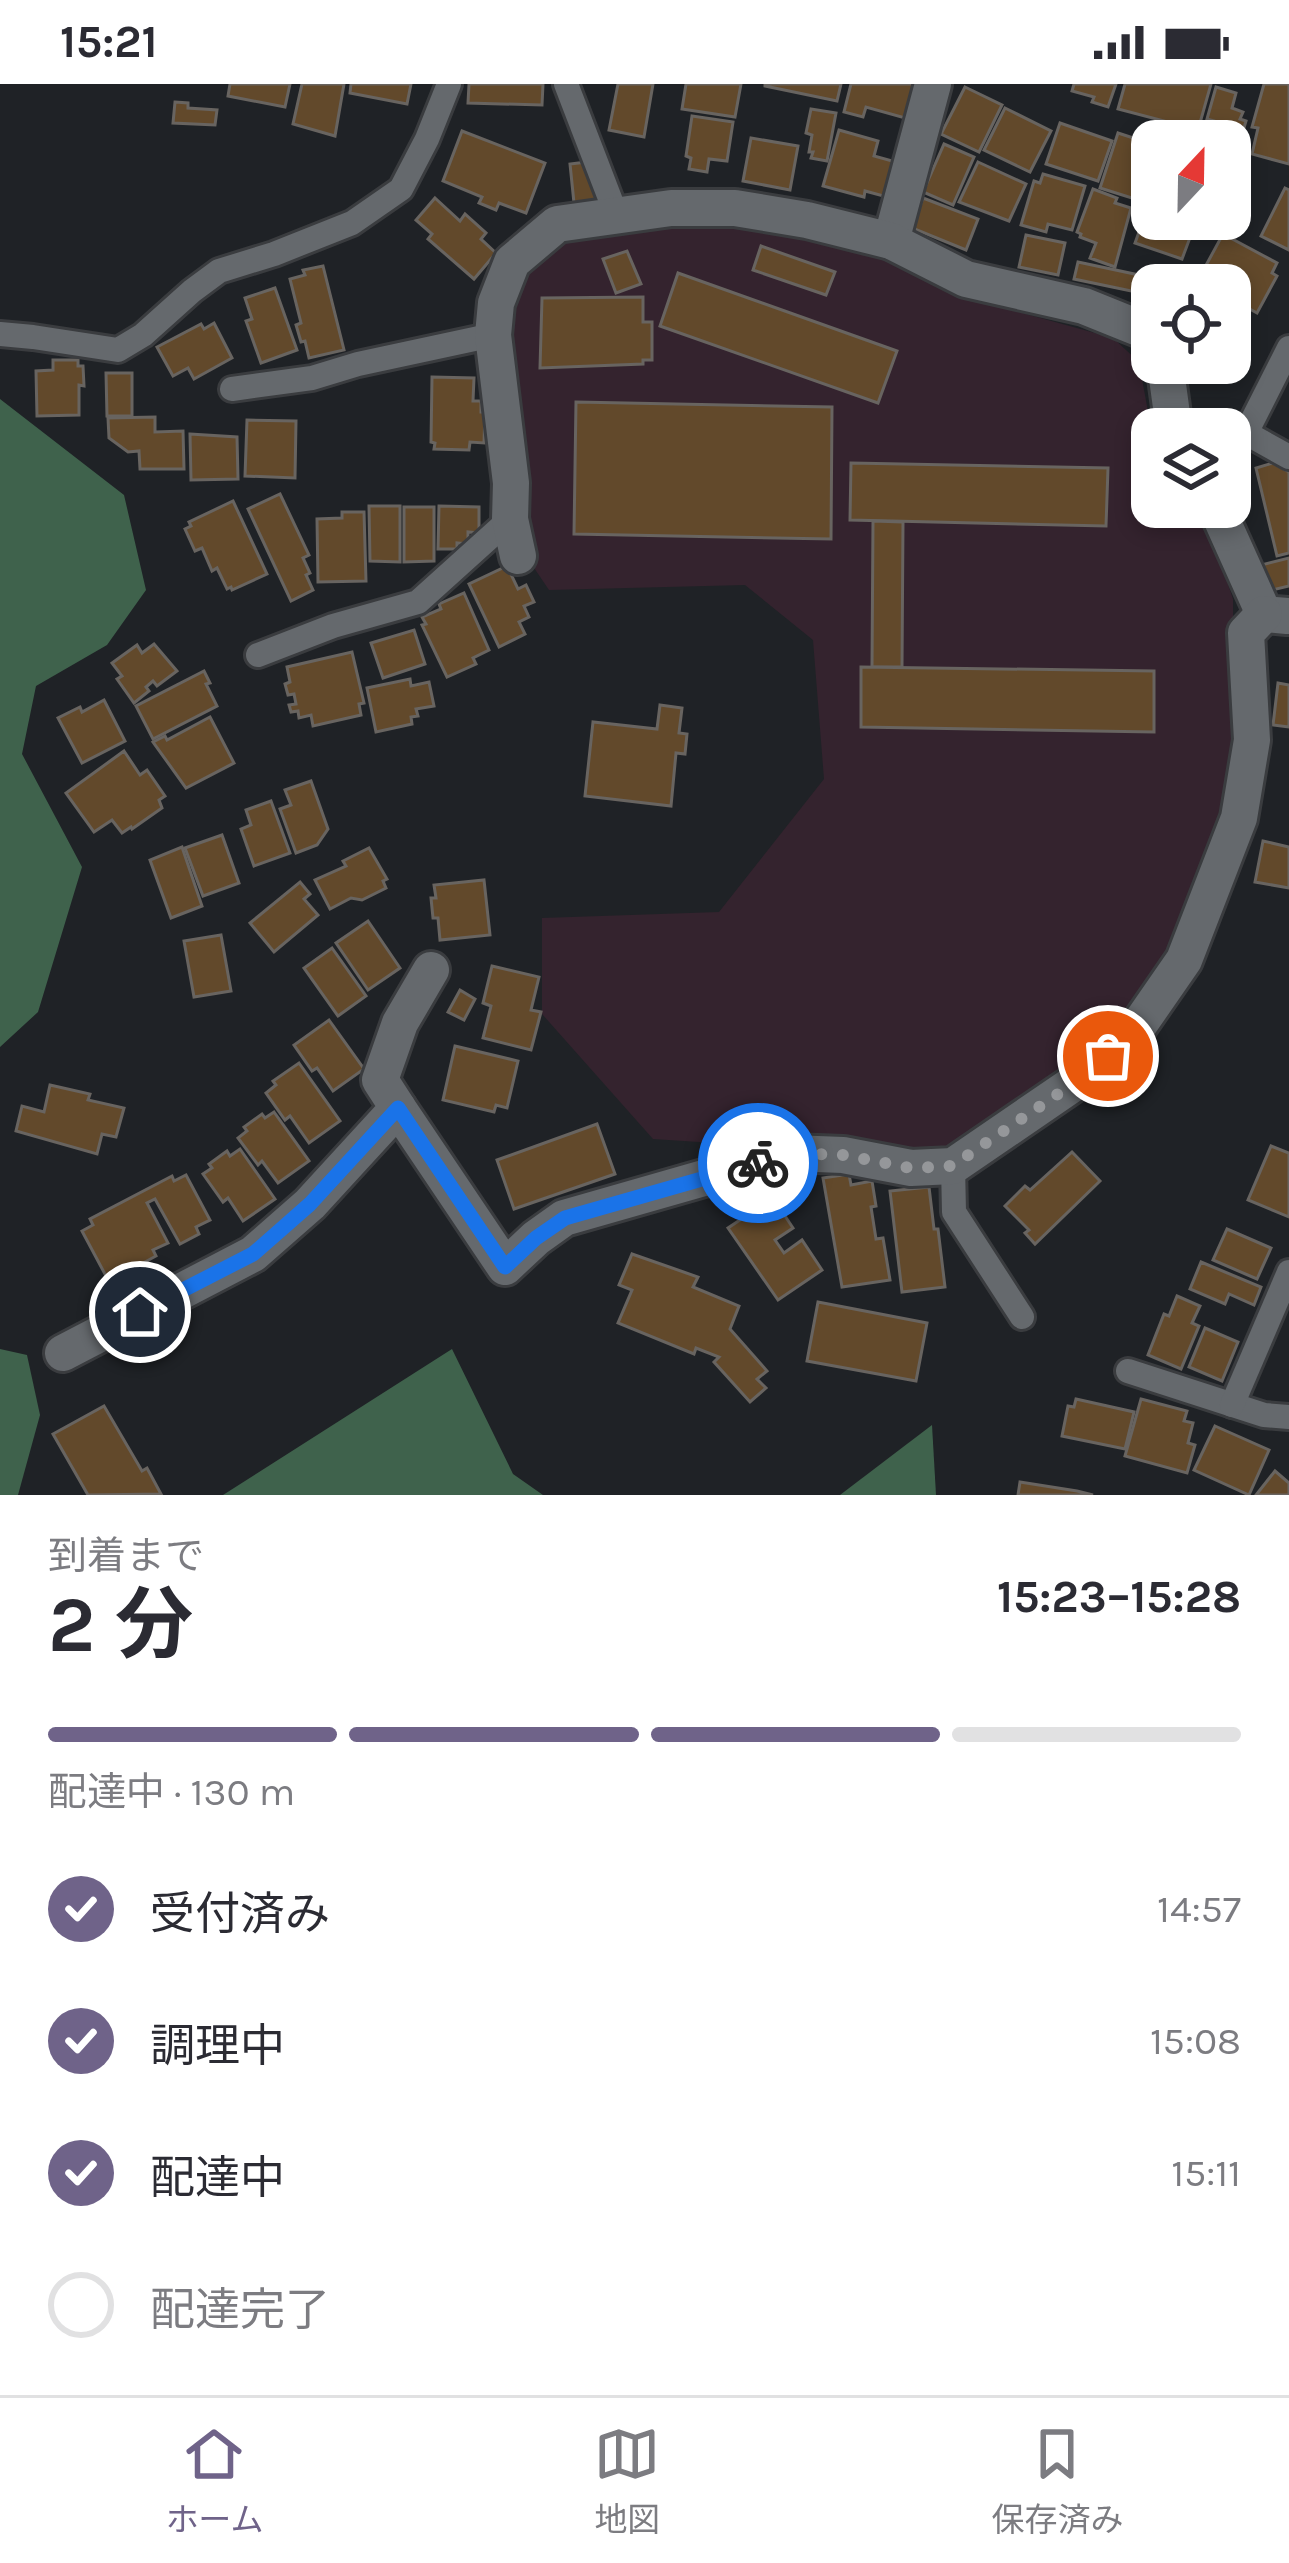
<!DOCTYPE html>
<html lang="ja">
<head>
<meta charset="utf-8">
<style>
  body { margin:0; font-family:Karla,"Noto Sans JP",sans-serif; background:#f2f2f3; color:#2b2b33; height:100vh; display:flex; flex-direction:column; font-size:45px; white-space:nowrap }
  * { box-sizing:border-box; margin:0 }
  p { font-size:39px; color:#7c7c81 }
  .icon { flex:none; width:66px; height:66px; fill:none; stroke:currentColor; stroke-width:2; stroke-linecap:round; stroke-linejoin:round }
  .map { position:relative; height:1411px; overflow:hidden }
  .panel { display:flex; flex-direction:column; background:#fff; flex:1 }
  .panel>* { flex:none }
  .needle { width:78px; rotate:22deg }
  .buttons { position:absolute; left:1131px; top:36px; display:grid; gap:24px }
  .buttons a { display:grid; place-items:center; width:120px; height:120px; border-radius:24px; background:#fff; box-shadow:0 6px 18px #0003; font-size:60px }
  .pin { position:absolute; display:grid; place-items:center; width:102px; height:102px; color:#fff; margin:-51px; border:6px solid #fff; border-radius:50%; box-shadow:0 3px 12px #0007 }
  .courier { position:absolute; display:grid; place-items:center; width:120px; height:120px; margin:-60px; border:9px solid #1a73e8; border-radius:50%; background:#fff; color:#222; box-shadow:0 3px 15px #0007 }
  .head em { font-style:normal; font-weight:700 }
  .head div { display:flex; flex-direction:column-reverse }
  .head { display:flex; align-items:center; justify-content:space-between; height:204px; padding:0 48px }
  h1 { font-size:78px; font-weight:700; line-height:90px }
  .bar { display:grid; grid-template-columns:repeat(4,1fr); gap:18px 12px; align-content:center; height:144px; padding:0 48px }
  .bar i { height:15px; border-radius:9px; background:#e1e1e2 }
  .bar .active { background:#6f6389 }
  .bar p { grid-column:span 4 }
  ol { padding:0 48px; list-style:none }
  li { display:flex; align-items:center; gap:36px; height:132px }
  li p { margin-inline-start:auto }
  li .icon { padding:12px; border-radius:50%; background:#6f6389; color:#fff; stroke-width:4 }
  li:last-child { color:#7c7c81 }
  li i { width:66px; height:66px; border:6px solid #e1e1e2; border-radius:50% }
  .status { display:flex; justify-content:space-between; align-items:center; height:84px; padding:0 60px; background:#fff; direction:ltr }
  .status svg { height:33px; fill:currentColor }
  .tabs { display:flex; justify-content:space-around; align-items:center; height:168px; border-top:3px solid #e1e1e2; background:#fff; font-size:33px; color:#7c7c81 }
  .tabs a { display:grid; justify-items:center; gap:6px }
  .tabs .active { color:#6f6389 }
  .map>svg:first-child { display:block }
  .education { fill:#34232e }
  .forest { fill:#3f624c }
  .building { fill:#62492b; stroke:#686460; stroke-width:3 }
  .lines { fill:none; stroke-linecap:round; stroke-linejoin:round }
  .lane-casing { stroke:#3a3c3f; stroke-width:30 }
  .street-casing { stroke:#3a3c3f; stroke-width:42 }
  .lane { stroke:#65696d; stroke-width:24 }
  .street { stroke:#65696d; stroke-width:36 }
  .done { stroke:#95979a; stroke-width:12; stroke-dasharray:0 21.6 }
  .route { stroke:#1a73e8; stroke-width:15 }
</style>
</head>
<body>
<div class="status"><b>15:21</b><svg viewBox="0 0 49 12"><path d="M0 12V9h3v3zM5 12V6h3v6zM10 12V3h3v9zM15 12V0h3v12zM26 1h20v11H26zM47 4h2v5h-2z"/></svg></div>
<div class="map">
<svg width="1289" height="1411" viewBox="0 0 1289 1411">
  <rect width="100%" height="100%" fill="#1f2226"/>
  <path class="education" d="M669,135L797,145L883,168L929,190L953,210L1113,254L1139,278L1152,350V423H1202L1233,515L1234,730L1180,863L1079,984L965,1064L930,1073L653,1055L542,930V834L719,828L824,695L813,556L745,501L549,506L526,472L500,258L523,186L579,149Z"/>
  <g class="forest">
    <path d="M0,315L124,411L146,506L107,561L36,602L22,670L82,783L38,928L0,963Z"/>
    <path d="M0,1265L27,1271L40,1331L18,1411H0Z"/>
    <path d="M452,1265L513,1390L543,1411H223Z"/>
    <path d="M932,1341L936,1411H840Z"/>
  </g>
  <g class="building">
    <path d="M230,0H290L285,23L228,12Z"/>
    <path d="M302,0H344L335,52L293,40Z"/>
    <path d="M351,0H411L407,20L350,9Z"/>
    <path d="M469,0H543L542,21L468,19Z"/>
    <path d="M618,0H653L644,53L609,46Z"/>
    <path d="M686,0H741L735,33L682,25Z"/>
    <path d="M765,0H841L837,17L765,2Z"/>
    <path d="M851,0H915L905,34L866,23L863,33L844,28Z"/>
    <path d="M1074,0H1116L1108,23L1092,18L1094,13L1072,7Z"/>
    <path d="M1125,0H1211L1198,46L1118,25Z"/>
    <path d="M1264,0H1289V80L1252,70L1258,44L1252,43Z"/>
    <path d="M965,3L1002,21L979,68L941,50Z"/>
    <path d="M1216,3L1236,9L1232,24L1243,28L1240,35L1246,37L1239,61L1249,64L1244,81L1230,77V57H1216L1221,39L1207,35Z"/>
    <path d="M175,18L188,19V24L217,26L215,41L173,39Z"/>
    <path d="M1005,24L1051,47L1030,88L984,66Z"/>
    <path d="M811,25L836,29L827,77L811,74L813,68H809L812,51L806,49Z"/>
    <path d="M692,32L733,38L727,77L709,75L707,88L689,85L691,74L686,72Z"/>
    <path d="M1060,39L1112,57L1098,97L1046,80Z"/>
    <path d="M839,46L878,57L874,72L896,78L887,113L865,107L864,113L823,102Z"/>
    <path d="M462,47L545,79L526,129L499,119L496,126L479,119L482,113L443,97Z"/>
    <path d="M1118,49L1152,60L1151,120L1100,104Z"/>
    <path d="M751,54L798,62L790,106L743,97Z"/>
    <path d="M944,60L974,73L953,121L923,108Z"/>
    <path d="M587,78L599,116L574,119L570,80Z"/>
    <path d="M978,78L1026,100L1009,137L959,118Z"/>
    <path d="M1043,90L1085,102L1072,146L1048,140L1046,148L1021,141L1034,97L1040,99Z"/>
    <path d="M1285,104L1289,106V166L1261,152Z"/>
    <path d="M1093,105L1117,114L1115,119L1131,124L1115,183L1090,174L1096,159L1080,153L1081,150L1077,148Z"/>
    <path d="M435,114L460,137L465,130L486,149L481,155L496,169L474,195L428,155L432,150L416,136Z"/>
    <path d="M923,114L978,135L966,166L912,144Z"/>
    <path d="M1147,126L1152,128V135H1171L1194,143L1182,175L1135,159Z"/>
    <path d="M1223,150L1277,179L1272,189L1277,192L1257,229L1230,214V201H1206L1198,196Z"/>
    <path d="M1026,151L1065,159L1058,191L1019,183Z"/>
    <path d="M761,162L835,188L826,211L753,186Z"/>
    <path d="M627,167L641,200L616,209L603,175Z"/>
    <path d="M1078,178L1139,191L1136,208L1074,195Z"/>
    <path d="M323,182L344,266L309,274L305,257L301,258L296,241L301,239L290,195L305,191L303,186Z"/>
    <path d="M678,189L897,267L878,319L660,242Z"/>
    <path d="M275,204L297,266L261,279L246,237L252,235L245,214Z"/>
    <path d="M643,213V238H652V276H643V280L540,284L542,214Z"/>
    <path d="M214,239L232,274L194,295L188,284L173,292L157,263L201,240L204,245Z"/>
    <path d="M53,276H78V282H83L84,302L79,301V331L37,332L36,287L53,286Z"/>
    <path d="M106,289H132V332H107Z"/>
    <path d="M432,293L474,294L473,317H481V328H485L484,359L470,358L469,366L434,365L435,359L431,358Z"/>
    <path d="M576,318L832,323L831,455L574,450Z"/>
    <path d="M155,333V348L183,347L184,385H140L139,367L128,368L109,354L108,334Z"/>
    <path d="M247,336L296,337L295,394L245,392Z"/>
    <path d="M190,350L237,353L238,395L191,396Z"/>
    <path d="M851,379L1108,384L1106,442L850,436Z"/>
    <path d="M1273,379L1289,388V469L1277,472L1256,384Z"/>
    <path d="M280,410L309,471L303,474L310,489L306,491L313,506L291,517L248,425Z"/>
    <path d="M233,417L267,490L232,506L231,503L227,505L217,484L212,487L202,464L195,467L185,445L191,442L189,438Z"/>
    <path d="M369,422H400V478L370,477Z"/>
    <path d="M439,422L479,423V449L468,448V460L457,459V465H438Z"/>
    <path d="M404,423H434V477L404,478Z"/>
    <path d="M342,428H364L366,497L318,498L317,435L342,434Z"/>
    <path d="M873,437L903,438L902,583H872Z"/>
    <path d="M1289,474V502L1268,507L1261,481Z"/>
    <path d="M507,482L518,505L526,501L534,518L524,522L529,533L519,538L525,550L499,563L469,500Z"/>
    <path d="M464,509L489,566L473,574L476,580L447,593L422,541L426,540L422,533L441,525L439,520Z"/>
    <path d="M414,546L425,580L383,594L371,559Z"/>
    <path d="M154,560L177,587L157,602L153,597L146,603L149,607L134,619L117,595L122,592L112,579L137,561L142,569Z"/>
    <path d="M352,568L364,619L359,620L361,631L313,642L311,631L299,634L298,627L291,628L289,621L296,620L294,610L288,611L285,600L290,598L287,583Z"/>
    <path d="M861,583L1154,587V648L861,643Z"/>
    <path d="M204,587L210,599L206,600L217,622L153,655L136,622Z"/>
    <path d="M410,595L411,602L429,598L434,622L416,625L418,632L411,633L412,640L376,648L367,604Z"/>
    <path d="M1278,599L1289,601V643L1273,641Z"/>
    <path d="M104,616L125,657L82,679L58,634L80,623L82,628Z"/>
    <path d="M660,621L682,624L679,649L687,650L685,670L676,669L671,722L585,712L593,638L657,645Z"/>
    <path d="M210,633L234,679L186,704L153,658L165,652L167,656Z"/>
    <path d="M124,667L140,691L147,686L165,712L159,716L162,724L132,745L131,743L122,749L112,736L94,748L66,709Z"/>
    <path d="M311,697L328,745L317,761L296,769L280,725L291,721L285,706Z"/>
    <path d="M271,717L290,769L254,782L241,745L251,741L246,726Z"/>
    <path d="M222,751L239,799L203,812L185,764Z"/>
    <path d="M1263,757L1289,763V804L1255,798Z"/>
    <path d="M182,763L202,822L171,834L150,776Z"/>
    <path d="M369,764L387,795L383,797L386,804L362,816L351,814L330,825L315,796L346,782L343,777Z"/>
    <path d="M484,796L490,851L440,856L438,834H433L431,814H436L434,801Z"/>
    <path d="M300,798L310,810L304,815L318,831L274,868L250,839Z"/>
    <path d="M368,837L400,884L368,906L336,859Z"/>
    <path d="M221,851L231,907L194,913L184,857Z"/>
    <path d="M332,864L366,912L338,932L304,884Z"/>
    <path d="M492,882L539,893L531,926L541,928L531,966L483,954L491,922L483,919Z"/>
    <path d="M460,906L475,915L464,936L448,928Z"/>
    <path d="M329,936L364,985L333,1007L317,984L312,987L294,961Z"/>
    <path d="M455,962L518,977L507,1024L496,1021L494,1028L443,1016Z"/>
    <path d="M299,979L340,1037L309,1059L290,1032L285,1036L266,1009L276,1001L273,997Z"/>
    <path d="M50,1001L90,1010L88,1016L124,1024L116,1053L102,1050L97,1070L16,1047L22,1022L44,1028Z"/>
    <path d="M274,1028L309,1077L278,1099L262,1077L258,1081L238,1054L247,1047L244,1043L262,1030L265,1034Z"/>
    <path d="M597,1040L615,1090L514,1125L497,1076Z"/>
    <path d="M1271,1062L1289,1069V1133L1248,1116Z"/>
    <path d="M240,1065L275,1115L243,1137L228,1114L223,1118L203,1090L212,1084L209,1080L227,1067L230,1072Z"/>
    <path d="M1072,1068L1100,1097L1035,1160L1025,1149L1029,1146L1005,1122L1025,1102L1030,1106Z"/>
    <path d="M849,1090L851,1101L872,1097L876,1122L871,1123L876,1155L883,1154L890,1196L842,1203L823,1094Z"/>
    <path d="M186,1091L210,1136L196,1143L199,1150L180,1160L155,1115L147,1119L168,1159L153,1166L156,1172L123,1190L120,1185L106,1192L82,1147L93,1141L90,1135L172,1092L174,1097Z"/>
    <path d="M929,1103L934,1145H938L945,1203L902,1208L890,1107Z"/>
    <path d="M773,1114L793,1144L775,1156L784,1169L802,1156L822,1186L778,1216L728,1144Z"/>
    <path d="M1227,1145L1271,1164L1257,1195L1213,1176Z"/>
    <path d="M632,1170L698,1193L693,1203L739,1222L730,1245L767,1287L757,1295L766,1304L750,1318L714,1278L719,1273L696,1264L694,1270L618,1239L632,1206L619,1201Z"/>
    <path d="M1201,1178L1261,1203L1254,1221L1229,1210L1225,1220L1190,1205Z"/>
    <path d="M1177,1212L1200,1222L1192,1239L1199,1242L1181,1285L1148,1271L1164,1230L1169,1232Z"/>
    <path d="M818,1218L927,1239L916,1297L807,1277Z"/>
    <path d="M1205,1244L1238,1258L1222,1297L1189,1283Z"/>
    <path d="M1076,1315L1134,1328L1125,1365L1062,1352L1068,1322L1074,1323Z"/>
    <path d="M1141,1315L1187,1327L1184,1337L1193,1339L1188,1359L1195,1361L1187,1389L1125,1372Z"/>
    <path d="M104,1322L142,1387L147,1384L161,1410L88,1411L53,1350Z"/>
    <path d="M1215,1342L1269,1366L1249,1411L1194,1386Z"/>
    <path d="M1275,1387L1289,1399V1411H1256Z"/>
    <path d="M1020,1398L1077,1407L1093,1411H1018Z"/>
  </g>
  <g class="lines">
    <g class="lane-casing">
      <g id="lane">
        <path d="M566,0L616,130"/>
        <path d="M0,250L33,253L118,266L143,251L192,207L219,187L274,170L352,139L401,105L427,55L449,0"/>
        <path d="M1289,264L1246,349L1289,373"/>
        <path d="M232,305L312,294L358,280L493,251"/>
        <path d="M258,571L333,542L418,518L510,435"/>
        <path d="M953,1082L954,1128L1022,1233"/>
        <path d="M1128,1287L1264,1331L1289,1333"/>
        <path d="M1232,1321L1289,1188"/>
      </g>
    </g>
    <g class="street-casing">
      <g id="street">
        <path d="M891,157L933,0"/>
        <path d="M1165,279L1174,345"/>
        <path d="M1216,423L1264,530L1287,532"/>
        <path d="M518,472L510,435L511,399L493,251L496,219L512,178L557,140L671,124H735L807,136L891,157L966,195L1084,222L1146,247L1152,255"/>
        <path d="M398,1024L505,1183L536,1154L564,1134L791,1069L843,1071L911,1084L953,1082L1086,991L1130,954L1184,876L1239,734L1252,656L1246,549L1264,530"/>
        <path d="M63,1269L253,1170L310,1120L398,1024L380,996L400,939L431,886"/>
      </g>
    </g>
    <use href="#lane" class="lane"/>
    <use href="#street" class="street"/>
  </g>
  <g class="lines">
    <path class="done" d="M758,1079L791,1069L843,1071L911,1084L952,1082L1086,991L1108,972"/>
    <path class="route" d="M140,1228L253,1170L310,1120L398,1024L505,1183L536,1154L565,1134L758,1079"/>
  </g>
</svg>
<div class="buttons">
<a><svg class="needle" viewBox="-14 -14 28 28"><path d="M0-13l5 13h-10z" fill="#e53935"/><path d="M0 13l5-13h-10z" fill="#7c7c81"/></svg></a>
<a><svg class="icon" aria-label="locate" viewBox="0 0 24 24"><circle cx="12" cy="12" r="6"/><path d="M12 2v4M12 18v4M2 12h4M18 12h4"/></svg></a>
<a><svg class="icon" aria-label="layers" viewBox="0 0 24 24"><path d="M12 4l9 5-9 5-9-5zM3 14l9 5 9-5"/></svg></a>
</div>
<div class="pin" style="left:1108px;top:972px;background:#ea580c"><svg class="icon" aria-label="bag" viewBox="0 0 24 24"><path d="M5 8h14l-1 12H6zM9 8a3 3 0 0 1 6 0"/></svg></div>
<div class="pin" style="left:140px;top:1228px;background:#1f2937"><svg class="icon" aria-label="home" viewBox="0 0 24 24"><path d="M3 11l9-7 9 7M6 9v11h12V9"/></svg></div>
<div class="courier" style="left:758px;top:1079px"><svg class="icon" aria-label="bike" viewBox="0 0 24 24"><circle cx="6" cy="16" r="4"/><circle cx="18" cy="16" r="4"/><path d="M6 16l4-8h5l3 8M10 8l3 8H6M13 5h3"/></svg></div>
</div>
<section class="panel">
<div class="head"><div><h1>2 分</h1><p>到着まで</p></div><em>15:23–15:28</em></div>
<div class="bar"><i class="active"></i><i class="active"></i><i class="active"></i><i></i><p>配達中 · 130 m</p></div>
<ol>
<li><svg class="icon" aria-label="check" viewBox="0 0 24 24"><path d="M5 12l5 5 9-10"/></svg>受付済み<p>14:57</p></li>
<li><svg class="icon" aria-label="check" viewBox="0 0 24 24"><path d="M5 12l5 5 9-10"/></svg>調理中<p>15:08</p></li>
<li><svg class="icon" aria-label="check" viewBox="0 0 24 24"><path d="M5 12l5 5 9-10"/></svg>配達中<p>15:11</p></li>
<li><i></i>配達完了</li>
</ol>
</section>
<nav class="tabs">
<a class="active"><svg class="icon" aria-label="home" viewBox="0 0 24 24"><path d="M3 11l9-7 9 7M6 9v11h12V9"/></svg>ホーム</a>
<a><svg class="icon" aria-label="map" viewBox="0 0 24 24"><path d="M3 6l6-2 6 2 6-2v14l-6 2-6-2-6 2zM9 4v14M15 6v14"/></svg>地図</a>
<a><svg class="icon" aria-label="saved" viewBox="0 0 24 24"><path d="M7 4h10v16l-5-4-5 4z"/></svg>保存済み</a>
</nav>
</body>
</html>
